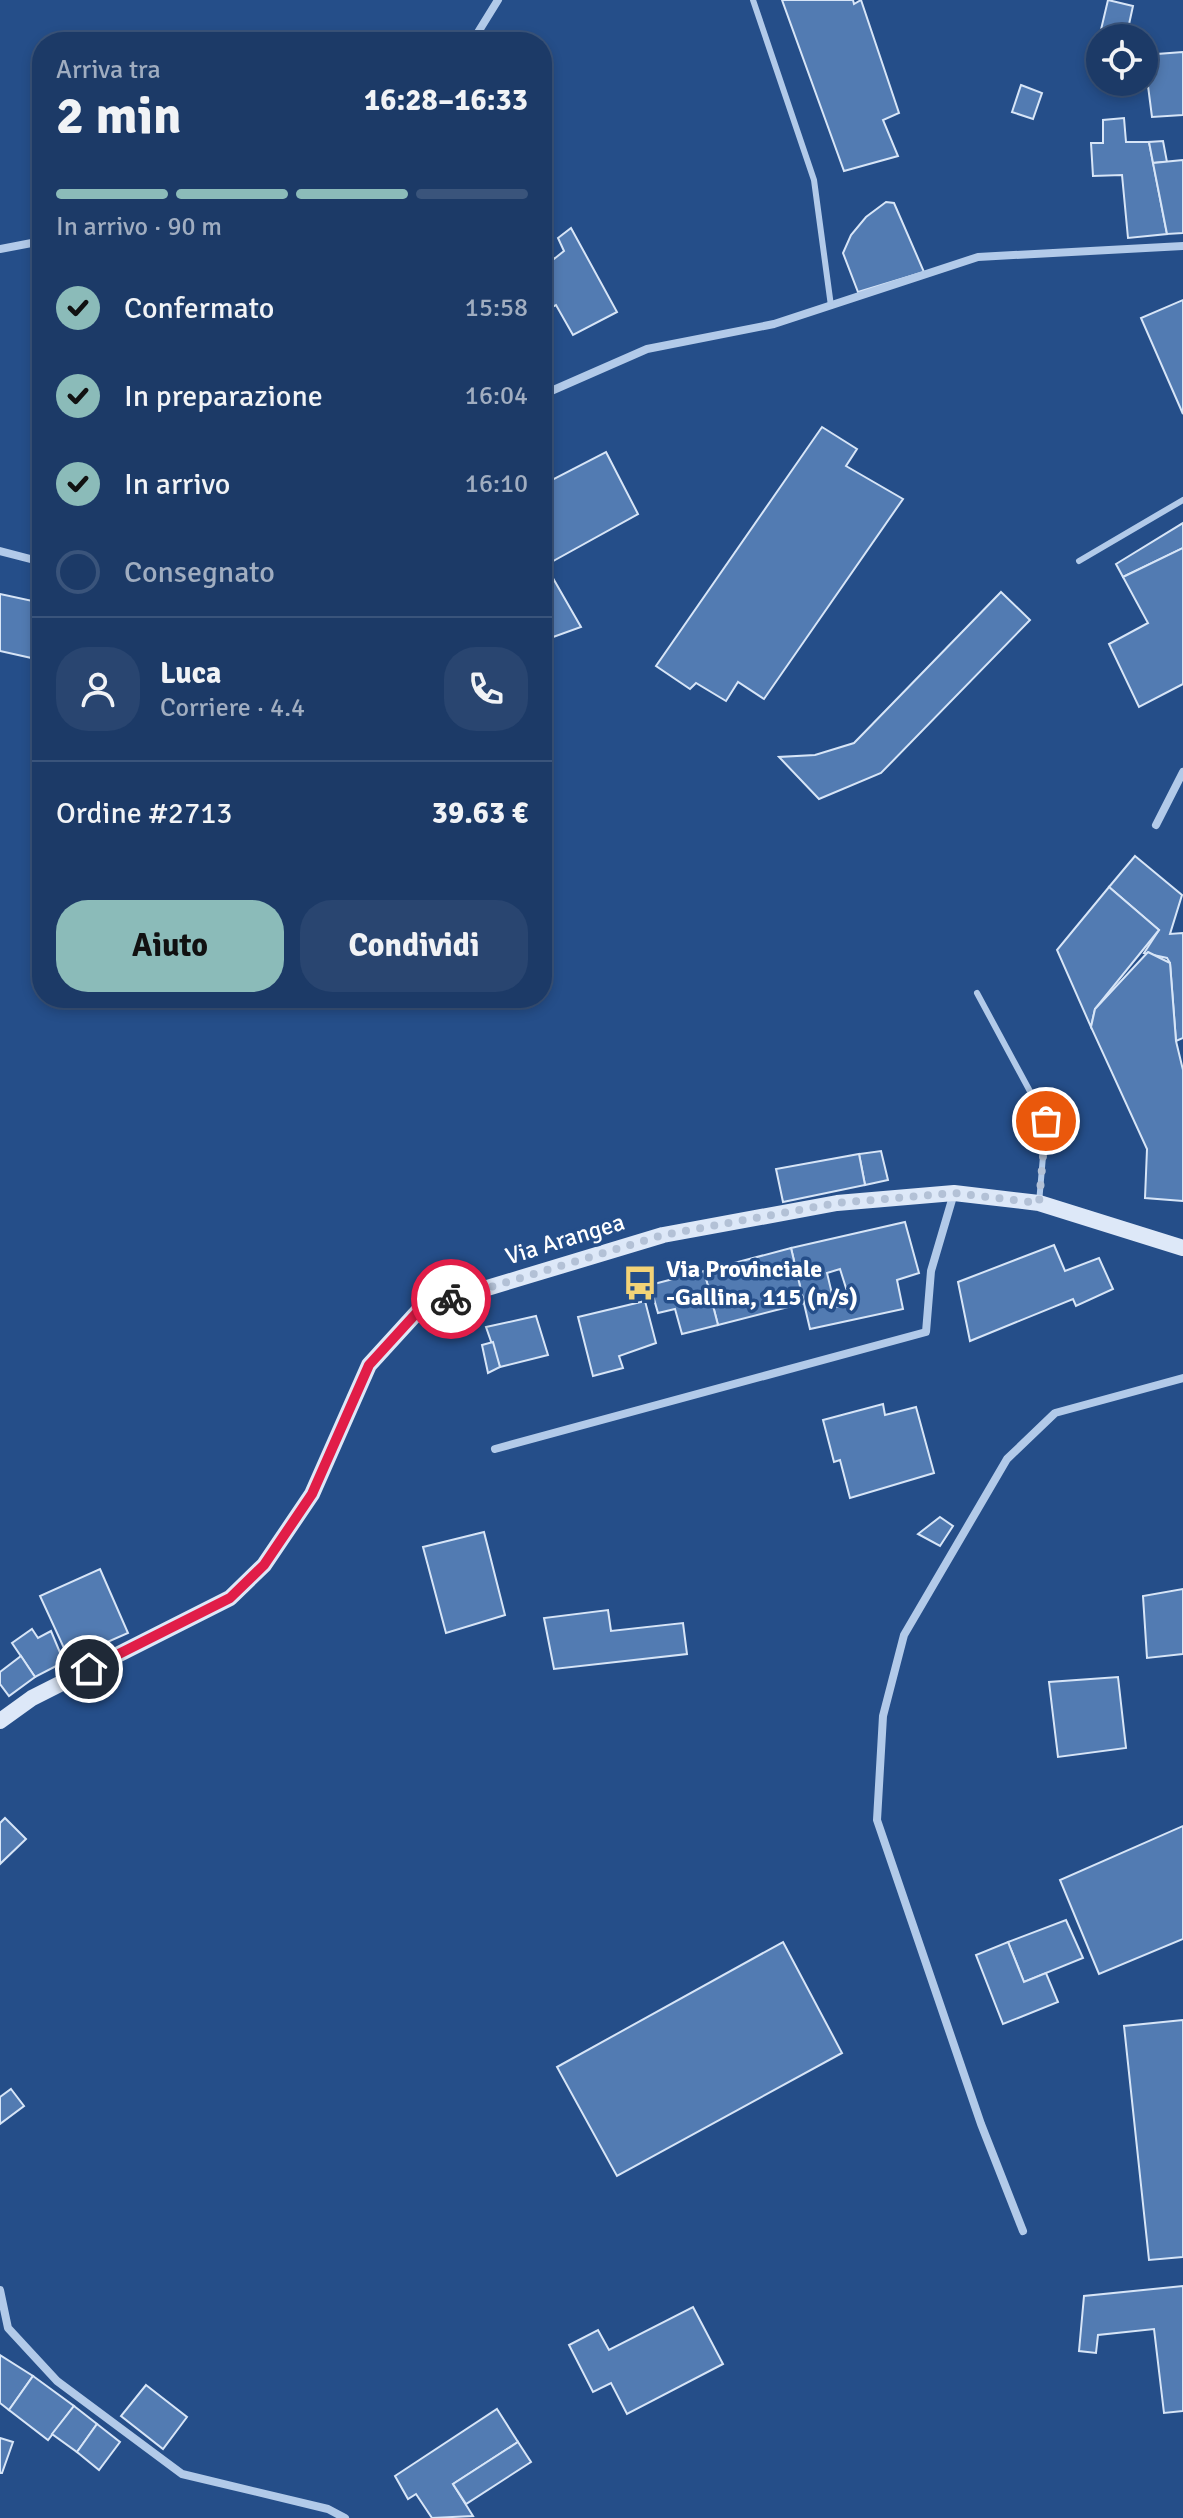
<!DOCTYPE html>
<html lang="it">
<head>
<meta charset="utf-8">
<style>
  body { margin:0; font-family:Signika,sans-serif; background:#294570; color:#f1f3f6; height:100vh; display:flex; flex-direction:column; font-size:30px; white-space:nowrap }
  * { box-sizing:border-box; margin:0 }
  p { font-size:26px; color:#a0adc0 }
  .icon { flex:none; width:44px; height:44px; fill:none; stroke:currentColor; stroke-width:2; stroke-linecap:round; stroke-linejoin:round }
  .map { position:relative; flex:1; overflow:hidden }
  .panel { position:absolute; left:32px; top:32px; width:520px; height:976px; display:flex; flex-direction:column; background:#1c3a67; border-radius:32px; box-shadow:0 4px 12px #0003,0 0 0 2px #3a547b }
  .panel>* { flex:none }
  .fabs { position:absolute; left:1086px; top:24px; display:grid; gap:16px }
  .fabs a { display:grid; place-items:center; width:72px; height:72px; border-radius:50%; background:#1c3a67; box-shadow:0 4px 12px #0003,0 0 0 2px #3a547b; font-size:40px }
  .pin { position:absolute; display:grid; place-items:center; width:68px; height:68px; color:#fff; margin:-34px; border:4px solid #fff; border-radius:50%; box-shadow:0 2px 8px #0007 }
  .courier { position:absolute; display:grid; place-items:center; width:80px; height:80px; margin:-40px; border:6px solid #e11d48; border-radius:50%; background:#fff; color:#222; box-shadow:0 2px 10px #0007 }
  .summary em { font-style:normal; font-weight:800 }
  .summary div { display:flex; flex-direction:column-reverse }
  .summary { display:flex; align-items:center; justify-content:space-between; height:136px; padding:0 24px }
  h1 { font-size:52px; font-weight:800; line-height:60px }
  .bar { display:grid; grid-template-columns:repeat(4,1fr); gap:12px 8px; align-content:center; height:96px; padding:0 24px }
  .bar i { height:10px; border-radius:6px; background:#3a547b }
  .bar .on { background:#8bbbb9 }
  .bar p { grid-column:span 4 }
  .line { display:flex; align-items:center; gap:20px; padding:0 24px; border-top:2px solid #3a547b }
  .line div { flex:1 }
  .round { display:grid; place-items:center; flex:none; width:84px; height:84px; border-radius:32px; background:#294570 }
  ol { padding:0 24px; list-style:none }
  li { display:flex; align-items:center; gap:24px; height:88px }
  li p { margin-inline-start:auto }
  li .icon { padding:8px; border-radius:50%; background:#8bbbb9; color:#111; stroke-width:4 }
  li:last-child { color:#a0adc0 }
  li i { width:44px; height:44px; border:4px solid #3a547b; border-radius:50% }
  .button { display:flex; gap:16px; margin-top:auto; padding:16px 24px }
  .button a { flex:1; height:92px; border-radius:32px; background:#8bbbb9; color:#111; font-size:32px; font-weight:800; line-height:92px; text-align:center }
  .button a+a { background:#294570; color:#f1f3f6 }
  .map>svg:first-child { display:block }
  .building { fill:#527bb2; stroke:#d7e5f7; stroke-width:2; fill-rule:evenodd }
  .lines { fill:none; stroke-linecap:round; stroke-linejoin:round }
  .lane { stroke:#b2cae9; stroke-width:6 }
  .street { stroke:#b2cae9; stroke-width:8 }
  .secondary { stroke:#dde8f8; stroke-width:16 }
  .done { stroke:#b3c1d6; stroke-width:8; stroke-dasharray:0 14.4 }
  .route { stroke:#e11d48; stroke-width:10 }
  .labels { text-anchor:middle; stroke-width:7; stroke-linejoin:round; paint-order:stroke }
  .street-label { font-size:24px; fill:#fff; stroke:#254e89 }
  .poi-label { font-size:24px; font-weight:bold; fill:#fff; stroke:#254e89; text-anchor:start }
</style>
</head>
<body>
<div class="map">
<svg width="1183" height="2518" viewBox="0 0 1183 2518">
  <rect width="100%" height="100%" fill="#254e89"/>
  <g class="building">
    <path d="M782,0H853L854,4L861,0L899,113L883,120L898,156L844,171Z"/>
    <path d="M1108,0L1133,6L1126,38H1100V75H1096L1095,55Z"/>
    <path d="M1183,52V115L1152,117L1144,55Z"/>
    <path d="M1021,85L1042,93L1033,119L1012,112Z"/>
    <path d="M1124,118L1126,142H1149L1167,234L1128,238L1122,175L1093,176L1091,143H1103V120Z"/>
    <path d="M1163,141L1167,162L1153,163L1149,142Z"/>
    <path d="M1183,160V233L1167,234L1153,163Z"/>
    <path d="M886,202L894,203L924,272L858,292L843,253L851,235L866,217Z"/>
    <path d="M571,228L617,312L573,335L556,305L542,312V294L548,290L542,277V250L548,246L554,259L564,251L558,238Z"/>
    <path d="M1183,300V414L1141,318Z"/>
    <path d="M822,427L857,449L846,466L903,499L764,699L738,682L726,701L696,683L690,689L656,666Z"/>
    <path d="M606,452L638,514L546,565L542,559V485Z"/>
    <path d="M1183,523V548L1123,577L1116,564Z"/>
    <path d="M1183,548V684L1139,707L1109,644L1148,623L1123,577Z"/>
    <path d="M542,559L581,627L542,641Z"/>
    <path d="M1001,592L1030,620L881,773L819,799L779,757L815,755L854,743Z"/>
    <path d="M0,594L42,603V633L36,659L0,651Z"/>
    <path d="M1135,856L1182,895L1170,934L1183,933V1038L1176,1041L1170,963L1167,958L1144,953L1159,930L1109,887Z"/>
    <path d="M1109,887L1159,930L1095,1009L1091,1027L1057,950Z"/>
    <path d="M1148,952L1170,963L1176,1041L1183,1070V1201L1145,1198L1147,1149L1091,1027L1095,1009Z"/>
    <path d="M881,1151L888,1180L865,1185L859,1154Z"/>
    <path d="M859,1154L865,1185L783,1202L776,1169Z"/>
    <path d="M905,1222L919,1273L897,1280L903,1309L810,1329L791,1248ZM840,1269L851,1304L830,1308L829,1299L833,1298L827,1273Z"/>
    <path d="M1054,1245L1065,1271L1099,1258L1113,1289L1076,1306L1073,1299L970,1341L958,1282Z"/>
    <path d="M791,1248L804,1303L718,1325L704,1271Z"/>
    <path d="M704,1271L718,1325L682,1334L675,1309L658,1313L650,1285Z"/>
    <path d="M645,1301L656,1343L619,1356L623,1368L593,1376L578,1317Z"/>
    <path d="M536,1316L548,1355L500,1367L486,1327Z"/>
    <path d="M493,1342L500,1367L488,1373L482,1345Z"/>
    <path d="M883,1404L885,1415L916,1407L934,1473L850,1498L840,1460L834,1462L823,1420Z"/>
    <path d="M940,1517L953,1526L940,1546L918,1534Z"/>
    <path d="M484,1532L505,1615L446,1633L423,1547Z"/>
    <path d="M100,1569L128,1633L69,1659L40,1596Z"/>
    <path d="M1183,1589V1654L1147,1658L1143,1596Z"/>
    <path d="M608,1610L611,1631L683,1623L687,1654L554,1669L544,1618Z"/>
    <path d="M32,1629L38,1638L51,1631L64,1662L35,1677L12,1643Z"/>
    <path d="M21,1656L35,1677L9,1696L0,1684V1672Z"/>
    <path d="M1118,1677L1126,1748L1058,1757L1049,1682Z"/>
    <path d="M5,1818L26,1839L0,1864V1823Z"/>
    <path d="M1183,1826V1939L1099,1974L1060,1880Z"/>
    <path d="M1066,1920L1083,1958L1024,1982L1008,1942Z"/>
    <path d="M783,1942L842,2053L617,2176L557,2067Z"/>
    <path d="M1008,1942L1024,1982L1046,1973L1058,2002L1003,2024L976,1955Z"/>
    <path d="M1183,2020V2257L1149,2260L1124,2026Z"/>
    <path d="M11,2089L24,2106L0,2124V2097Z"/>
    <path d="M1183,2286V2411L1164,2413L1154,2329L1098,2335L1096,2353L1079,2351L1084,2296Z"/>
    <path d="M693,2307L723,2364L627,2414L611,2383L593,2392L569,2345L598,2330L609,2350Z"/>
    <path d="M0,2355L33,2376L9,2410L0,2403Z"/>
    <path d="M33,2376L74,2406L48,2440L9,2410Z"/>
    <path d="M146,2385L187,2417L163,2449L121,2416Z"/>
    <path d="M74,2406L97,2424L77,2452L52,2434Z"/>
    <path d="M497,2409L518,2442L453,2484L473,2516L432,2518L416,2494L408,2499L395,2476Z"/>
    <path d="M97,2424L120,2442L99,2470L77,2452Z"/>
    <path d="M0,2438L13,2442L2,2473H0Z"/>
    <path d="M518,2442L531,2462L466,2504L453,2484Z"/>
  </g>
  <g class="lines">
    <g class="lane">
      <path d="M753,0L814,180L831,306"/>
      <path d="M1079,561L1183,500"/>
      <path d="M977,993L1046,1121L1039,1203"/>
    </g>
    <g class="street">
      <path d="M472,42L498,0"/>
      <path d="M0,249L42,241"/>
      <path d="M542,395L647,349L774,324L978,257L1183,246"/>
      <path d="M0,551L42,562"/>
      <path d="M1156,825L1183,772"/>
      <path d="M495,1449L926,1332L931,1271L954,1193"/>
      <path d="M1023,2231L981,2124L877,1820L883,1716L904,1635L1007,1459L1055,1413L1183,1378"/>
      <path d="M0,2290L8,2328L57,2381L182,2474L328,2509L345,2518"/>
    </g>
    <path class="secondary" d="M0,1721L32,1698L230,1598L264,1565L312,1494L369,1365L421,1308L663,1235L837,1203L954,1193L1039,1203L1183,1248"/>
  </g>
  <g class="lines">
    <path class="done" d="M451,1299L663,1235L837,1203L954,1193L1039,1203L1046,1121"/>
    <path class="route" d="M89,1669L230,1598L264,1565L312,1494L369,1365L421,1308L451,1299"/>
  </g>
  <defs>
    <g id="bus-bare" transform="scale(2.76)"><path d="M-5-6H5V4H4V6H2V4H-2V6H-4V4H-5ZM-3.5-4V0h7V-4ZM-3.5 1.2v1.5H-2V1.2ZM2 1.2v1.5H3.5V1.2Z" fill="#f3d377" stroke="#254e89" stroke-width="2.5" paint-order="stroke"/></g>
  </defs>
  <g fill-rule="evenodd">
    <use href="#bus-bare" x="640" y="1283"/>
  </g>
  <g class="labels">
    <g class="street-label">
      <text transform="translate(565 1239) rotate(-17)" y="8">Via Arangea</text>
    </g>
    <g class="poi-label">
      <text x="666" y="1277">Via Provinciale<tspan x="666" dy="28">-Gallina, 115 (n/s)</tspan></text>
    </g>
  </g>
</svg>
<div class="fabs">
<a><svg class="icon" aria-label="locate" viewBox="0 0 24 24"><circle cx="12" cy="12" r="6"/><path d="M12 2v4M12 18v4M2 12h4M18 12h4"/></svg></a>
</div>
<div class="pin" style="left:1046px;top:1121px;background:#ea580c"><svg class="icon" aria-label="bag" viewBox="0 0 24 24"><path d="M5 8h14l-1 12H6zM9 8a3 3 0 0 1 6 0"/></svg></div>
<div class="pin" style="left:89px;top:1669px;background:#1f2937"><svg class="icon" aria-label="home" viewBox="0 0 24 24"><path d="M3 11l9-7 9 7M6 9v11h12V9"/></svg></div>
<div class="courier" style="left:451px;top:1299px"><svg class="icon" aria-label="bike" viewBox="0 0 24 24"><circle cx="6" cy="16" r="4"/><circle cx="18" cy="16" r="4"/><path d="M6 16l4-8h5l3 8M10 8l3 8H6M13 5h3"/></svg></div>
<section class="panel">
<div class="summary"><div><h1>2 min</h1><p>Arriva tra</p></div><em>16:28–16:33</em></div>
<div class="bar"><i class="on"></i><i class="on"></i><i class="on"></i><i></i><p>In arrivo · 90 m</p></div>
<ol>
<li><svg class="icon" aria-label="check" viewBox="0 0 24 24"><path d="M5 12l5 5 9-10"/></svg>Confermato<p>15:58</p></li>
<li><svg class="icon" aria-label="check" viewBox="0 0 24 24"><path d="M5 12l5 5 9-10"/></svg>In preparazione<p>16:04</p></li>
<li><svg class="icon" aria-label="check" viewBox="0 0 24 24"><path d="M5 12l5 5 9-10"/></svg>In arrivo<p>16:10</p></li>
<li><i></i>Consegnato</li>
</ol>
<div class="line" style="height:144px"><a class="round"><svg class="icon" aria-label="person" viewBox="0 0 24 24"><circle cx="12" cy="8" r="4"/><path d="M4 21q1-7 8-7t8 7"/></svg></a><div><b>Luca</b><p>Corriere · 4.4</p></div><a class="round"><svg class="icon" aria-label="phone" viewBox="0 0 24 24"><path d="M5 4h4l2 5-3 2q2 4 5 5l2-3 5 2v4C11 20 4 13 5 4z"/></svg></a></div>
<div class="line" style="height:104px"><div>Ordine #2713</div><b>39.63 €</b></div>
<div class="button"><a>Aiuto</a><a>Condividi</a></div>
</section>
</div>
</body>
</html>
